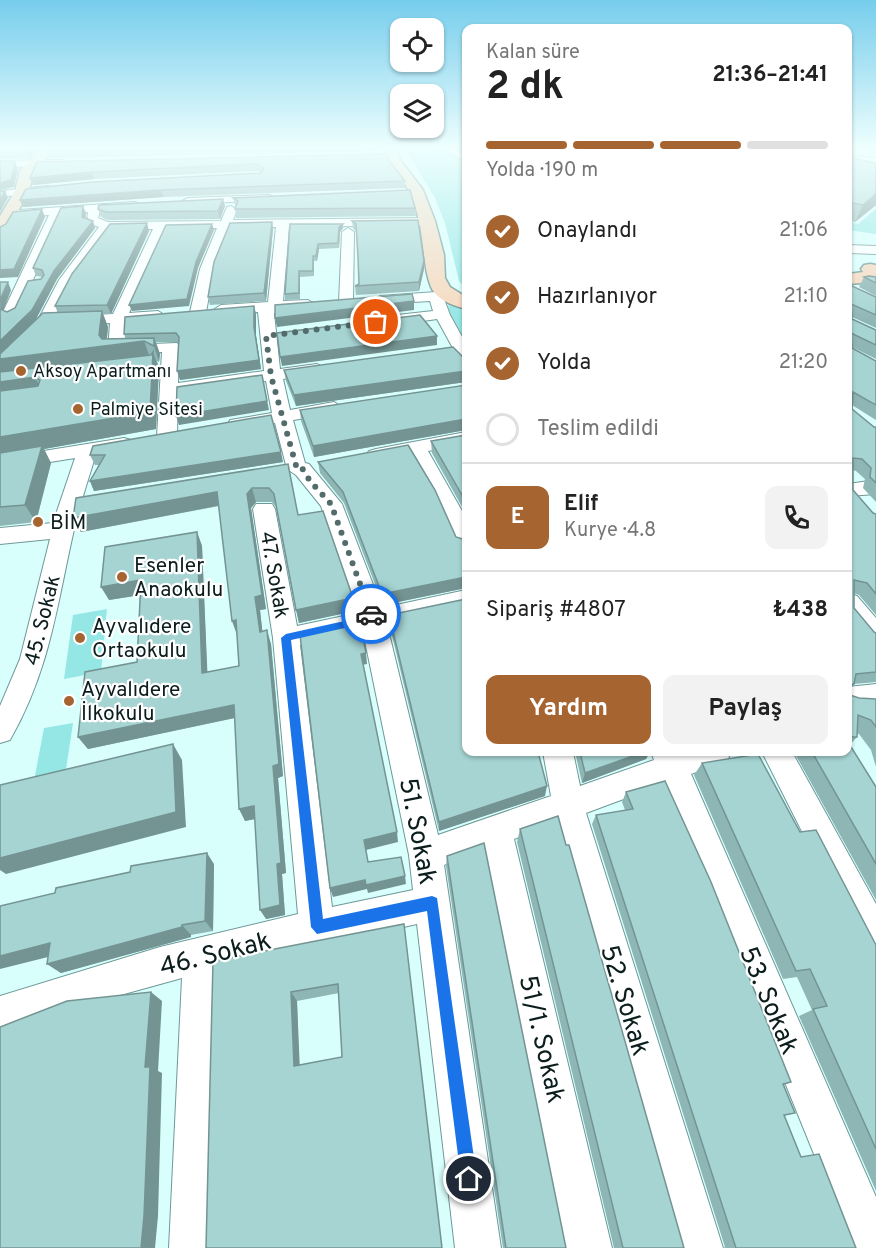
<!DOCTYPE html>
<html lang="tr">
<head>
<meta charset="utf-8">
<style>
  body { margin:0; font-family:Overpass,sans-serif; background:#f2f2f2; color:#222; height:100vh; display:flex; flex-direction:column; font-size:22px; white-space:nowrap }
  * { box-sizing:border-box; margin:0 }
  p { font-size:20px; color:#767676 }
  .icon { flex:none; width:33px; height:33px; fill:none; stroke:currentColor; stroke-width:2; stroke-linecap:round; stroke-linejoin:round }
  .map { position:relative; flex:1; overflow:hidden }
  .sheet { position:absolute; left:462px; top:24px; width:390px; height:732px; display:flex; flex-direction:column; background:#fff; border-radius:12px; box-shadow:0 2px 4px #0004 }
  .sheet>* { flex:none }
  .buttons { position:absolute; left:390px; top:18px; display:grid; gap:12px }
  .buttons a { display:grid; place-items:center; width:54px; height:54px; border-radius:12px; background:#fff; box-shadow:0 2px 4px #0004; font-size:30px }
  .pin { position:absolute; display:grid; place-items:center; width:51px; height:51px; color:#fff; margin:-26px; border:3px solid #fff; border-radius:50%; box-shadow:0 2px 6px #0007 }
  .courier { position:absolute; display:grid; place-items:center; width:60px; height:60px; margin:-30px; border:4px solid #1a73e8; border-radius:50%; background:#fff; color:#222; box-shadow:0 2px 8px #0007 }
  .overview em { font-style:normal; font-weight:700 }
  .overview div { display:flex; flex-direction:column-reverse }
  .overview { display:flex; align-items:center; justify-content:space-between; height:102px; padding:0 24px }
  h1 { font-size:39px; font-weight:700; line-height:45px }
  .bar { display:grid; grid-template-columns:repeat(4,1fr); gap:9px 6px; align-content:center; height:72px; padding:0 24px }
  .bar i { height:8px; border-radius:4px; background:#e0e0e0 }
  .bar .active { background:#a66530 }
  .bar p { grid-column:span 4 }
  .line { display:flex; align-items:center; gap:15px; padding:0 24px; border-top:2px solid #e0e0e0 }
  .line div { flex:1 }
  .round { display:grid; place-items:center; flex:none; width:63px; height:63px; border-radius:12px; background:#f2f2f2 }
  ol { padding:0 24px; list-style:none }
  li { display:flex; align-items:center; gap:18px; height:66px }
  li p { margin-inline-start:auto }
  li .icon { padding:6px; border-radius:50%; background:#a66530; color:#fff; stroke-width:4 }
  li:last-child { color:#767676 }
  li i { width:33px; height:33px; border:3px solid #e0e0e0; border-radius:50% }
  .primary-button { display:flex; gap:12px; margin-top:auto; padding:12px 24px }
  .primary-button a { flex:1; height:69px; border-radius:12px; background:#a66530; color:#fff; font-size:24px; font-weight:700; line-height:69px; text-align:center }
  .primary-button a+a { background:#f2f2f2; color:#222 }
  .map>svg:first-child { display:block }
  .green { fill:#94e7e5 }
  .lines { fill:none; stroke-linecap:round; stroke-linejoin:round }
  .street-casing { stroke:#6d9998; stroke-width:2 }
  .secondary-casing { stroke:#6d9998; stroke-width:3 }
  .street { fill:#fff; fill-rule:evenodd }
  .secondary { fill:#f6d9bf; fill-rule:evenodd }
  .wall { fill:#8eb6b5; fill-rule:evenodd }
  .shaded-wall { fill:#749493 }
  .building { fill:#a5d4d2; stroke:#749493; stroke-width:1.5; fill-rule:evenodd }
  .route { fill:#1a73e8 }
  .done { stroke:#536c6b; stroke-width:6; stroke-dasharray:0 10.8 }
  .poi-dot { fill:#a66530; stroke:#fff; stroke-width:2 }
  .labels { text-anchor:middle; stroke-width:4.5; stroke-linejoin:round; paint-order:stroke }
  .far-poi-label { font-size:18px; fill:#0b1d1d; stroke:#fff; text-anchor:start }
  .poi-label { font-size:21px; fill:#0b1d1d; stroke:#fff; text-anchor:start }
  .street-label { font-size:21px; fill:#0b1d1d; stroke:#fff }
  .near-street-label { font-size:26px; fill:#0b1d1d; stroke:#fff }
</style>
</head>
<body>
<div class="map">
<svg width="876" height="1248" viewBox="0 0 876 1248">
  <rect width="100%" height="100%" fill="#d9fffd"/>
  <g class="green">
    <path d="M404,147H432L466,161V288L459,281L445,223L434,196Z"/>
    <path d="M876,209V234L848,230V222L858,224Z"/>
    <path d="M448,305L466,311V342L449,311Z"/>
    <path d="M107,609L101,672L64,679L73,615Z"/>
    <path d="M73,723L65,776L34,781L44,728Z"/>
  </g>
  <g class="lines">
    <g class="street-casing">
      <g id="street">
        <path d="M436,147H450L466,155V161Z"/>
        <path d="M848,155L876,158V164L848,161Z"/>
        <path d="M0,161L62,160L67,163L62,166L0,167Z"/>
        <path d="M47,186L51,187V191L0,197V191Z"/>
        <path d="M269,195L275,198L273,200L188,204L182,201L188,198Z"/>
        <path d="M134,202L138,203V207L100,211L98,218L108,222L221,221L227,207L231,206L237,210L233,220L431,218V224L427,225L289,227L283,301L308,300L315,304L308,308L274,313L280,369L317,364L326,369L317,374L283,379L290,410L334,402L343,408L334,414L293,420L305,463L309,464L342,504L382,608L466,590V608L387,625L438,835L551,796L543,752H573L580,786L654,760L651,752H731L727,761L691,774L876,1197V1248H852L664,784L586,813L723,1248H677L557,823L514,839L612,1248H566L484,850L444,865L501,1248H455L417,924L219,968L215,1248H169L182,978L106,999L0,1034V996L160,947L298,914L273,638L253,509L256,504H272L275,509L297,626L358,613L321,506L296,475L287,469L275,423L237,430L228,424L230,420L272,413L266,381L178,394L177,436L167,442L160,440L157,436L162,352L110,354L108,351L110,323L72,326L64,321L72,316L113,314L153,229L111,230L73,281L50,325L6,370L0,371V357L38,320L59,280L99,227L87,223L88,212L62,214L18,314L10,319L2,314L49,215L9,218L5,217V211ZM276,227L268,302L221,305L213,310L221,315L258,312L264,371L178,383L179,346L177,343L125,345L126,322L158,321L166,316L158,311L129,313L166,229L217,228L200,269L190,312L198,317L206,312L214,269L230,228ZM363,631L409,855L413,890L332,907L300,645Z"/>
        <path d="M348,228L354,232L353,302L346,306L339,302L342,232Z"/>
        <path d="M848,245L876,246V254L848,253Z"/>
        <path d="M436,292L443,296L450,315L466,344V362L460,361L437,319L388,326L380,321L388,316L433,311L430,301L380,304L373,300L380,296Z"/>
        <path d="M466,432V444L428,451L466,518V550L458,547L455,542L437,500L410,454L376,461L369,459L366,455L369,451L376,449Z"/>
        <path d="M124,438L131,440L134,444L131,448L96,454C89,477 82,498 76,521C57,601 52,666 10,740L0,743V706L20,659L50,539L0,544V528L53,523L75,458L0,470V458Z"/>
        <path d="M876,480V494L848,496V484Z"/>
        <path d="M848,593L857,596L876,618V645L867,642L848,618Z"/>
        <path d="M876,684V708L848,709V687Z"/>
        <path d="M762,752H792L876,904V958L863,953Z"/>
      </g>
    </g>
    <g class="secondary-casing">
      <g id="secondary">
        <path d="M43,147H56L34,171L29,191L8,230L0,235V216L15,191L20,170Z"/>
        <path d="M384,147H396L401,161L423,190L435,221L444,255L445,278L450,287L466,297V309C455,306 442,302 434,292C424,279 424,241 419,221C417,212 414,200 409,191C401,175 389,165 384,147Z"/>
        <path d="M870,264L876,265V282L848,284V274L863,272L861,269L864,265Z"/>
      </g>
    </g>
    <use href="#street" class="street"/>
    <use href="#secondary" class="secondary"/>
  </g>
  <g class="wall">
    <path d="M0,147H40L29,158L0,159Z"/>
    <path d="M50,147H377V151L49,158L47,151Z"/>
    <path d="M848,153L852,158L876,205L855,222L848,220Z"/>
    <path d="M384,154L405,181V188L163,197L23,207L20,200L261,173L258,171L94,179L33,185L30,178L37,162Z"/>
    <path d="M233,198L415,208L416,216L236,218L235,209L236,207Z"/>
    <path d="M225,206L220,219L108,220L101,217L98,209Z"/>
    <path d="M86,213L85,218L95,228L57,279L36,319L0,354V282L11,290L3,311L7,312L15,308L43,277L36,276L33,268Z"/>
    <path d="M352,221L424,261V269L419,291L356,295L355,286L359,284L358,257L356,232L353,228Z"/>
    <path d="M272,222L273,229L266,301L210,305L208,297Z"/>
    <path d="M290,224L343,228L340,232L339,248L319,249L317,261H314V276L300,277V299L285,300V294Z"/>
    <path d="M149,231L111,314H103L108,327L107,339H126L124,334L254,306L256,314V336L261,369L180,380L178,342H156L160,354L159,362L157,361L159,368L156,429L44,449L51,463L36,522L0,526V354L58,313L55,306Z"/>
    <path d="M864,277H876V296L859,287Z"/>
    <path d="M852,286L876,297V328L852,317V319L876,330V359L852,347V348L876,361V420L852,405V409L874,427H876V502L863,488L865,479L856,471L853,470V490L873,513L876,514V615L859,595L854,593V608L874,632L876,633V682L854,684L848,692Z"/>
    <path d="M466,360V382L296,406L286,381L284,370Z"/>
    <path d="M466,385V431V430L314,457L301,421L300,410Z"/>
    <path d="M466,435V514L432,453L431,441Z"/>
    <path d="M93,446L283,462L94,491L90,481L99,465H95L90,455Z"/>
    <path d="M318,462L456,537L466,540V589V588L383,605L344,503L320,473Z"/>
    <path d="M288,464L298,515L353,598L355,611L299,623L276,507L272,502H256L251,508L266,609L260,610L262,631L271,644L283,776L278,778L286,873L282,874L285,915L266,919L255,819L245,821L235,718L88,749L78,737L137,662L140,595L109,600L197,532L202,546L207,672L239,666L237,633L219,506L81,532L73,518Z"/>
    <path d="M389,615L545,796L439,831L390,627Z"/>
    <path d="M848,695L859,698L876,699V767L871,750L859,734L857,733V737L850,745L876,787V900L794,752H848Z"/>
    <path d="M575,752H650L646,759L582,783Z"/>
    <path d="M702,763L800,832L876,945V1191L799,1016L812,1010L797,977L783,979L694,775Z"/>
    <path d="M626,792L791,1082L784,1085L795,1113L784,1116L801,1157L856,1248H724L725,1247L592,824L596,815L625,810L622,802Z"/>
    <path d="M520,829L566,845L684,1248H614L517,842Z"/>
    <path d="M447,856L566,1248H502H503L446,866Z"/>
    <path d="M214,864L213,931L191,935V937L61,973L47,964Z"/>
    <path d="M404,924L442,1248L213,961ZM339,993L342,1057L299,1065L297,1001Z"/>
  </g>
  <g class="shaded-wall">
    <path d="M31,147H40L29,158L26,152Z"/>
    <path d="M15,162L18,169L14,187L0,190V183Z"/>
    <path d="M92,172L94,179L33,185L30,178Z"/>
    <path d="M161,190L163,197L23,207L20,200Z"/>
    <path d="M5,191L8,198L0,212V200Z"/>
    <path d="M876,194V205L855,222L863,205Z"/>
    <path d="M223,199L225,206L220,219L218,211Z"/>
    <path d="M83,206L86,213L85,224L82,217Z"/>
    <path d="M42,209L45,217L18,277L0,278V270Z"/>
    <path d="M93,221L95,228L57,279L36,319L0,354V341Z"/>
    <path d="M272,222L273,229L266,301L264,293Z"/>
    <path d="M147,223L149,231L111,314L107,305Z"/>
    <path d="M212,224L214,230L198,268L189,306L132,311L129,305L196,262Z"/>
    <path d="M343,224V228L340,232L339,248V227Z"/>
    <path d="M318,244L319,249L317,261L316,256Z"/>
    <path d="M424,261V269L419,291V282Z"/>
    <path d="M8,282L11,290L1,316L0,300Z"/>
    <path d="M414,301V310L277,327L275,318Z"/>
    <path d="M254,306L256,314V336L261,369L180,380L177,371L254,327Z"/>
    <path d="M102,311L108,327L106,346L144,341L150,358L0,376V359L99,335Z"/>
    <path d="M437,336V345L282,366L280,357Z"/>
    <path d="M154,338L160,354L159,362L154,346Z"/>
    <path d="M153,352L159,368L156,429L44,449L51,463L36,522L25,505L0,456V437L150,412Z"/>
    <path d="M466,371V382L296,406L294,395Z"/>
    <path d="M262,375L269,410L179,425L176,416Z"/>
    <path d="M35,377L43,394L0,400V382Z"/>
    <path d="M466,419V430L314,457L313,446Z"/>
    <path d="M281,452L283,462L94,491L90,481Z"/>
    <path d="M252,488L256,502L251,508L266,609L260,610L264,645L260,632L255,597L247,494Z"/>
    <path d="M217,492L222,505L81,532L73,518Z"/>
    <path d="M197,532L202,546L208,686L202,673Z"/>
    <path d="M466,576V588L383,605L382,594Z"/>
    <path d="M141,580L147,594L109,600L101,587Z"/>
    <path d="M353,598L355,611L299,623L296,610Z"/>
    <path d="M236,620L237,635L232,621Z"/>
    <path d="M267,630L271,644L283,776L278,778L286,873L282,874L285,915L266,919L260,910L273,766Z"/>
    <path d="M366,653L367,664L362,665L361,654Z"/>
    <path d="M854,684L848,692V685Z"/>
    <path d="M234,705L239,717L88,749L78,737Z"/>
    <path d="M173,744L182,760L186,827L6,874L0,870V858Z"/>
    <path d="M644,752H650L646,759L582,783L585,773Z"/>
    <path d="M547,786L545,796L439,831V822Z"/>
    <path d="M254,806L259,818L245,821L239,809Z"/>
    <path d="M397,832L398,842L366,850L364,840Z"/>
    <path d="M207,853L214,864L213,931L205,921Z"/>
    <path d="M405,876L406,884L368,893L367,889L333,897L330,888L365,880Z"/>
    <path d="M182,925L191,935V937L61,973L47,964Z"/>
    <path d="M50,943L64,953L0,969V956Z"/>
    <path d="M151,992L162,1001L158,1071L162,1073L158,1216L155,1248H141L145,1067Z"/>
    <path d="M291,992L297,1001L300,1072L294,1066Z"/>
  </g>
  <g class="building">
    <path d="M0,147H31L26,152L0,153Z"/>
    <path d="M50,147H250L47,151Z"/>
    <path d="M384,154L405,181L161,190L20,200L26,189L92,182L261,173L264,169L257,164L92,172L30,178L37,162Z"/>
    <path d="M848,157L876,163V194L863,205L848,202Z"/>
    <path d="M0,162H15L11,180L0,183Z"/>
    <path d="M410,190L415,208L235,209L238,201L233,198Z"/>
    <path d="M0,191H5L0,200Z"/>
    <path d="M223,199L218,211L106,212L98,209L99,205Z"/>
    <path d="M83,206L82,217L93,221L54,271L32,310L0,341V309L7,312L15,308L28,281L41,279L44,275L42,270L33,268L61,208Z"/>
    <path d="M42,209L14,269L0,270V227L6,224L13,212Z"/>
    <path d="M418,220L424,261L419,282L355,286L359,284L358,257L356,224L352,221Z"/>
    <path d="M272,222L264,293L208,297L214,262L230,223Z"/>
    <path d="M147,223L107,305L55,306L72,274L110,224Z"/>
    <path d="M212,224L196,262L187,299L129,305L166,225Z"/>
    <path d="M290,224H343L339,227L338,243L318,244L316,256H313V271H299V293L285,294Z"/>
    <path d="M869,276L876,277V283L864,277Z"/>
    <path d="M848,278H850L852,286L876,297V315L851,304L852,319L876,330V345L851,333L852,348L876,361V405L853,392L852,409L874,427H876V483L870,477L871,468L862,459L853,458V490L873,513L876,514V594L867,583L854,580V608L874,632L876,633V672L856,674L854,684L848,685Z"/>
    <path d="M0,282H8L0,300Z"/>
    <path d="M412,294L414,301L275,318V305Z"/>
    <path d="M254,306V327L259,360L177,371L179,337L176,333L124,334L125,317Z"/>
    <path d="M102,311L99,335L102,339L154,338V346L144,341L0,359V354L43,313Z"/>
    <path d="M420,315L437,336L280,357L277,333Z"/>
    <path d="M453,347L466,360V371L294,395L284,370Z"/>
    <path d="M153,352L150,412L0,437V391L38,386L40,380L35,377L0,382V372L151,355Z"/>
    <path d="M262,375L267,401L176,416L177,387Z"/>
    <path d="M466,385V419L313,446L300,410Z"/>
    <path d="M271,415L281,452L90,481L105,455H90L93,446Z"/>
    <path d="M466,435V502L431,441Z"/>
    <path d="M408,445L435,490L456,537L466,540V577L382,594L343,492L318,462Z"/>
    <path d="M42,446L25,505L0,507V453Z"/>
    <path d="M288,464L298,515L323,511L353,598L296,610L274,494L269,488H252L247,494L262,595L255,597L260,632L267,630L279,764L273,766L281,863L277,864L280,905L260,910L254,806L239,809L234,705L78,737L85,672L137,662L141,580L101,587L105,547L197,532L202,673L239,666L236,620L232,621L217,492L73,518L76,498Z"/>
    <path d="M466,599V752H538L547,786L439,822L389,615Z"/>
    <path d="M360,622L366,653L361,654L397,832L364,840L368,862L401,857L405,876L366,885L365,880L330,888L300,635Z"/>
    <path d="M848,695H850L859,698L876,699V727L871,720L858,715L857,737H848V738Z"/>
    <path d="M848,742L876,787V864L812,752H848Z"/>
    <path d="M173,744L176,812L0,858V785Z"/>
    <path d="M580,752H644L585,773Z"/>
    <path d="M758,754L800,832L816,830L876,945V1149L813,1009L827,1006L810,969L796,971L702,763Z"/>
    <path d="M665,781L711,882L791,1082L783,1084L795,1113L784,1115L801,1157L819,1154L856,1248H736L596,815L633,809L626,792Z"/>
    <path d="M558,816L566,845H569L684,1248H623L520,829Z"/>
    <path d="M484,843L566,1248H506L447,856Z"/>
    <path d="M207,853L205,921L182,925V927L47,964L50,943L0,956V906L55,893L56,888L130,872L131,866Z"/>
    <path d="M404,924L442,1248H206L213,961ZM338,984L342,1057L294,1066L291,992Z"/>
    <path d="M151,992L145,1067H150L144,1216L141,1248H0V1027L67,1001Z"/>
  </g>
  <linearGradient id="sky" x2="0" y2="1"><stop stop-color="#76cdec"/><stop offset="0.46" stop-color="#eefffe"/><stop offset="1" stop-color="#eefffe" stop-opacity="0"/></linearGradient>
  <rect width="876" height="322" fill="url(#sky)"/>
  <path class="route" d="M371,610L376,614V621L291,640L323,919L432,896L437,898L477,1179L475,1185L469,1187L463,1185L461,1179L427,911L317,934L311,927L281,638L286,634L367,616L368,611Z"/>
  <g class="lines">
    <path class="done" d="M371,614L331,504L310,481L302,468L297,469L271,376L266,336L376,322"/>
  </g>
  <g class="poi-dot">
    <circle cx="21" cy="371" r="6"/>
    <circle cx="78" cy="409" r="6"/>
    <circle cx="38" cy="522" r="6"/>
    <circle cx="122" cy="577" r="6"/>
    <circle cx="80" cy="638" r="6"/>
    <circle cx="69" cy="701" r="6"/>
  </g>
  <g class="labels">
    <g class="far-poi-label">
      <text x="33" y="377">Aksoy Apartmanı</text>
      <text x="90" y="415">Palmiye Sitesi</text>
    </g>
    <g class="poi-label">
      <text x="50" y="529">BİM</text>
      <text x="134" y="572">Esenler<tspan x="134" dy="24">Anaokulu</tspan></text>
      <text x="92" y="633">Ayvalıdere<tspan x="92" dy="24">Ortaokulu</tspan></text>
      <text x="81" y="696">Ayvalıdere<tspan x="81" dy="24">İlkokulu</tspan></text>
    </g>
    <g class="street-label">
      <text transform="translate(275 575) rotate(80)" y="7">47. Sokak</text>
      <text transform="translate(42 620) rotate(-76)" y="7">45. Sokak</text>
    </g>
    <g class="near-street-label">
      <text transform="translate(419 831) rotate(79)" y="9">51. Sokak</text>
      <text transform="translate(215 953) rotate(-14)" y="9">46. Sokak</text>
      <text transform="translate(626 1000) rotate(73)" y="9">52. Sokak</text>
      <text transform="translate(770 1000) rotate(67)" y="9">53. Sokak</text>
      <text transform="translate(543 1039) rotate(77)" y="9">51/1. Sokak</text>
    </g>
  </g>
</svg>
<div class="buttons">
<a><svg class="icon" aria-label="locate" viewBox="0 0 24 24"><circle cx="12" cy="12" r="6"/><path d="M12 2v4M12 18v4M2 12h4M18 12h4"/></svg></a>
<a><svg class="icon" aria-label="layers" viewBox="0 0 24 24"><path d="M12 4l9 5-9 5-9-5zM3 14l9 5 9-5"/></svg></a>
</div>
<div class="pin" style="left:376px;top:322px;background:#ea580c"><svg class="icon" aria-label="bag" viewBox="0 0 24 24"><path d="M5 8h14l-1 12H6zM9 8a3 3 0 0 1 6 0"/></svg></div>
<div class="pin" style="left:469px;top:1179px;background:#1f2937"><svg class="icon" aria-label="home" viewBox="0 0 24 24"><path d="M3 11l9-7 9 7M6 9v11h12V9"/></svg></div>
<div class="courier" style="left:371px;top:614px"><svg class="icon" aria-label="car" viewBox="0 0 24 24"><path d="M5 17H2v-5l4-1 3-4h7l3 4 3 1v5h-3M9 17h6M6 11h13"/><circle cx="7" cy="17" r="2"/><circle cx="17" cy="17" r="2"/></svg></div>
<section class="sheet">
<div class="overview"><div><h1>2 dk</h1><p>Kalan süre</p></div><em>21:36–21:41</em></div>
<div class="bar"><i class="active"></i><i class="active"></i><i class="active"></i><i></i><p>Yolda · 190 m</p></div>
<ol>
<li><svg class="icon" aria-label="check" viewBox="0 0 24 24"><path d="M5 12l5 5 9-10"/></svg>Onaylandı<p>21:06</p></li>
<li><svg class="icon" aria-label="check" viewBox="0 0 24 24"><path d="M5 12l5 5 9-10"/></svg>Hazırlanıyor<p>21:10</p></li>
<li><svg class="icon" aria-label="check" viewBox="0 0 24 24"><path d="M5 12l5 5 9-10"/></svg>Yolda<p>21:20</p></li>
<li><i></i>Teslim edildi</li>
</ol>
<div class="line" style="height:108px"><b class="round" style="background:#a66530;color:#fff">E</b><div><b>Elif</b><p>Kurye · 4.8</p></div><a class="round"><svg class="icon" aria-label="phone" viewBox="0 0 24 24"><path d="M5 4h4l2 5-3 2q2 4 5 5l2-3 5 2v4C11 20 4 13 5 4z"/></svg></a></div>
<div class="line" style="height:78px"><div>Sipariş #4807</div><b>₺438</b></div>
<div class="primary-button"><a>Yardım</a><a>Paylaş</a></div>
</section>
</div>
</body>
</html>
